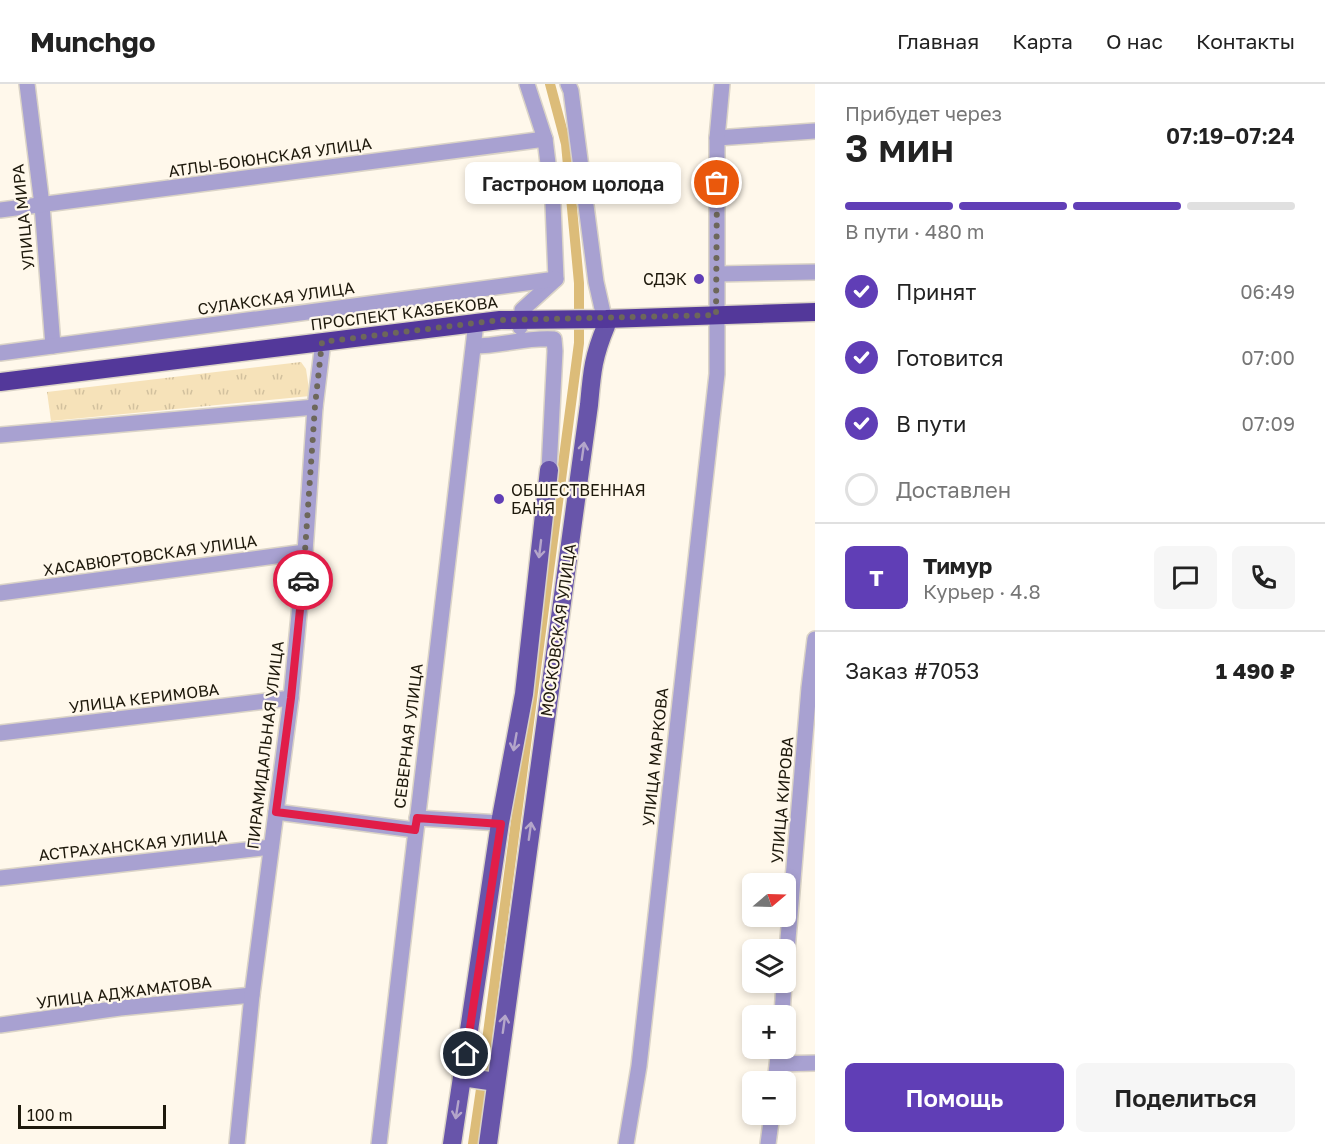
<!DOCTYPE html>
<html lang="ru">
<head>
<meta charset="utf-8">
<style>
  body { margin:0; font-family:"Golos Text",sans-serif; background:#f6f6f6; color:#222; height:100vh; display:flex; flex-direction:column; font-size:22px; white-space:nowrap }
  * { box-sizing:border-box; margin:0 }
  p { font-size:20px; color:#767676 }
  .icon { flex:none; width:33px; height:33px; fill:none; stroke:currentColor; stroke-width:2; stroke-linecap:round; stroke-linejoin:round }
  .map { position:relative; flex:1; overflow:hidden }
  .side { display:flex; flex-direction:column; background:#fff; width:510px }
  .side>* { flex:none }
  .needle { width:39px; rotate:71deg }
  .tools { position:absolute; left:742px; top:789px; display:grid; gap:12px }
  .tools a { display:grid; place-items:center; width:54px; height:54px; border-radius:9px; background:#fff; box-shadow:0 3px 9px #0003; font-size:30px }
  .scale { position:absolute; left:18px; bottom:15px; width:148px; box-sizing:border-box; padding-left:6px; border:3px solid #1e190c; border-top:0; font-size:16px; line-height:21px; white-space:nowrap; color:#1e190c; -webkit-text-stroke:4px #fff8eb; paint-order:stroke }
  .pin { position:absolute; display:grid; place-items:center; width:51px; height:51px; color:#fff; margin:-26px; border:3px solid #fff; border-radius:50%; box-shadow:0 2px 6px #0007 }
  .courier { position:absolute; display:grid; place-items:center; width:60px; height:60px; margin:-30px; border:4px solid #e11d48; border-radius:50%; background:#fff; color:#222; box-shadow:0 2px 8px #0007 }
  .bubble { position:absolute; height:42px; border-radius:9px; background:#fff; box-shadow:0 3px 9px #0003; font-size:20px; font-weight:600; line-height:42px; text-align:center }
  .overview em { font-style:normal; font-weight:600 }
  .overview div { display:flex; flex-direction:column-reverse }
  .overview { display:flex; align-items:center; justify-content:space-between; height:102px; padding:0 30px }
  h1 { font-size:39px; font-weight:600; line-height:45px }
  .bar { display:grid; grid-template-columns:repeat(4,1fr); gap:9px 6px; align-content:center; height:72px; padding:0 30px }
  .bar i { height:8px; border-radius:4px; background:#e0e0e0 }
  .bar .on { background:#603eb6 }
  .bar p { grid-column:span 4 }
  .line { display:flex; align-items:center; gap:15px; padding:0 30px; border-top:2px solid #e0e0e0 }
  .line div { flex:1 }
  .round { display:grid; place-items:center; flex:none; width:63px; height:63px; border-radius:9px; background:#f6f6f6 }
  ol { padding:0 30px; list-style:none }
  li { display:flex; align-items:center; gap:18px; height:66px }
  li p { margin-inline-start:auto }
  li .icon { padding:6px; border-radius:50%; background:#603eb6; color:#fff; stroke-width:4 }
  li:last-child { color:#767676 }
  li i { width:33px; height:33px; border:3px solid #e0e0e0; border-radius:50% }
  .button { display:flex; gap:12px; margin-top:auto; padding:12px 30px }
  .button a { flex:1; height:69px; border-radius:9px; background:#603eb6; color:#fff; font-size:24px; font-weight:600; line-height:69px; text-align:center }
  .button a+a { background:#f6f6f6; color:#222 }
  header { display:flex; align-items:center; gap:36px; box-sizing:border-box; height:84px; padding:0 30px; background:#fff; border-bottom:2px solid #e0e0e0 }
  header strong { font-size:28px }
  nav { display:flex; gap:33px; margin-inline-start:auto; font-size:21px }
  main { display:flex; flex:1; min-height:0 }
  .map>svg:first-child { display:block }
  .grass { fill:url(#grass-tufts) }
  .lines { fill:none; stroke-linecap:round; stroke-linejoin:round }
  .canal { stroke:#dcbc79; stroke-width:10 }
  .minor-casing { stroke:#dbd4c7; stroke-width:18 }
  .major-casing { stroke:#dbd4c7; stroke-width:21 }
  .highway-casing { stroke:#dbd4c7; stroke-width:21 }
  .minor { stroke:#a8a1d1; stroke-width:15 }
  .major { stroke:#6855aa; stroke-width:18 }
  .highway { stroke:#53389a; stroke-width:18 }
  .oneway { stroke:#b4a6ca }
  .done { stroke:#6d675a; stroke-width:6; stroke-dasharray:0 10.8 }
  .route { stroke:#e11d48; stroke-width:8 }
  .poi-dot { fill:#603eb6; stroke:#fff8eb; stroke-width:2 }
  .labels { text-anchor:middle; stroke-width:4.5; stroke-linejoin:round; paint-order:stroke }
  .street-label { font-size:16px; fill:#1e190c; stroke:#fff8eb }
  .poi-label { font-size:16px; fill:#1e190c; stroke:#fff8eb; text-anchor:end }
</style>
</head>
<body>
<header>
<strong>Munchgo</strong>
<nav><a>Главная</a><a>Карта</a><a>О нас</a><a>Контакты</a></nav>
</header>
<main>
<div class="map">
<svg width="815" height="1060" viewBox="0 0 815 1060">
  <defs>
    <pattern id="grass-tufts" width="24" height="20" patternUnits="userSpaceOnUse" patternTransform="scale(1.5)"><rect width="24" height="20" fill="#f6e2b9"/><path d="M3 7l-1-3M5 7V3M7 7l1-3M15 17l-1-3M17 17v-4M19 17l1-3" fill="none" stroke="#d2c19e"/></pattern>
  </defs>
  <rect width="100%" height="100%" fill="#fff8eb"/>
  <path class="grass" d="M301,278L306,285L310,312L51,337L47,308Z"/>
  <g class="lines">
    <g class="canal">
      <path d="M483,987L579,259V199L566,60L550,0"/>
      <path d="M473,1060L481,1005"/>
    </g>
    <g class="minor-casing">
      <g id="minor">
        <path d="M27,0L42,121L53,262"/>
        <path d="M568,0L571,7L596,198L606,242"/>
        <path d="M717,54L815,47"/>
        <path d="M0,126L545,55"/>
        <path d="M717,190L815,188"/>
        <path d="M520,243L522,226L556,195L553,120L545,55L527,0"/>
        <path d="M474,262C501,262 527,253 554,255L555,267L549,386"/>
        <path d="M0,269L556,195"/>
        <path d="M0,351L315,323"/>
        <path d="M0,509L305,468"/>
        <path d="M0,649L291,614"/>
        <path d="M276,728L415,746"/>
        <path d="M417,734L500,739"/>
        <path d="M0,794L271,763"/>
        <path d="M786,879L809,604L815,555"/>
        <path d="M782,932L784,898"/>
        <path d="M0,941L120,924L252,911"/>
        <path d="M778,980L815,979"/>
        <path d="M775,998L779,964"/>
        <path d="M237,1060L252,911L291,614L305,468L315,323L323,258"/>
        <path d="M379,1060L475,247"/>
        <path d="M626,1060L639,982L717,290V54L722,0"/>
        <path d="M768,1060L772,1030"/>
      </g>
    </g>
    <g class="major-casing">
      <g id="major">
        <path d="M462,993L496,998"/>
        <path d="M452,1060L500,739L524,610L549,386"/>
        <path d="M488,1060L589,321C592,288 593,273 606,242"/>
      </g>
    </g>
    <g class="highway-casing">
      <path id="highway" d="M0,298L500,236L606,235L815,228"/>
    </g>
    <use href="#minor" class="minor"/>
    <use href="#major" class="major"/>
    <use href="#highway" class="highway"/>
  </g>
  <defs><path id="oneway-shaft" d="M-6 0H5M1.5-3L5.5 0L1.5 3" fill="none" stroke-width="1.6" stroke-linecap="round" stroke-linejoin="round" transform="scale(1.5)"/></defs>
  <g class="oneway">
    <use href="#oneway-shaft" transform="translate(583 367) rotate(-82)"/>
    <use href="#oneway-shaft" transform="translate(540 465) rotate(97)"/>
    <use href="#oneway-shaft" transform="translate(515 658) rotate(100)"/>
    <use href="#oneway-shaft" transform="translate(530 747) rotate(-82)"/>
    <use href="#oneway-shaft" transform="translate(504 940) rotate(-82)"/>
    <use href="#oneway-shaft" transform="translate(457 1026) rotate(99)"/>
  </g>
  <g class="lines">
    <path class="done" d="M303,496L315,322L322,258L500,236L716,231L717,99"/>
    <path class="route" d="M303,496L291,614L276,728L415,746L417,734L501,740L466,970"/>
  </g>
  <g class="poi-dot">
    <circle cx="699" cy="195" r="6"/>
    <circle cx="499" cy="415" r="6"/>
  </g>
  <g class="labels">
    <g class="street-label">
      <text transform="translate(270 73) rotate(-8)" y="6">АТЛЫ-БОЮНСКАЯ УЛИЦА</text>
      <text transform="translate(23 133) rotate(-96)" y="6">УЛИЦА МИРА</text>
      <text transform="translate(276 214) rotate(-8)" y="6">СУЛАКСКАЯ УЛИЦА</text>
      <text transform="translate(404 229) rotate(-7)" y="6">ПРОСПЕКТ КАЗБЕКОВА</text>
      <text transform="translate(150 471) rotate(-8)" y="6">ХАСАВЮРТОВСКАЯ УЛИЦА</text>
      <text transform="translate(558 546) rotate(-82)" y="6">МОСКОВСКАЯ УЛИЦА</text>
      <text transform="translate(144 614) rotate(-7)" y="6">УЛИЦА КЕРИМОВА</text>
      <text transform="translate(408 652) rotate(-83)" y="6">СЕВЕРНАЯ УЛИЦА</text>
      <text transform="translate(265 661) rotate(-83)" y="6">ПИРАМИДАЛЬНАЯ УЛИЦА</text>
      <text transform="translate(655 673) rotate(-84)" y="6">УЛИЦА МАРКОВА</text>
      <text transform="translate(782 716) rotate(-85)" y="6">УЛИЦА КИРОВА</text>
      <text transform="translate(133 761) rotate(-6)" y="6">АСТРАХАНСКАЯ УЛИЦА</text>
      <text transform="translate(124 908) rotate(-7)" y="6">УЛИЦА АДЖАМАТОВА</text>
    </g>
    <g class="poi-label">
      <text x="687" y="201">СДЭК</text>
      <text x="511" y="412" text-anchor="start">ОБШЕСТВЕННАЯ<tspan x="511" dy="18">БАНЯ</tspan></text>
    </g>
  </g>
</svg>
<div class="tools">
<a><svg class="needle" viewBox="-14 -14 28 28"><path d="M0-13l5 13h-10z" fill="#e53935"/><path d="M0 13l5-13h-10z" fill="#767676"/></svg></a>
<a><svg class="icon" aria-label="layers" viewBox="0 0 24 24"><path d="M12 4l9 5-9 5-9-5zM3 14l9 5 9-5"/></svg></a>
<a>+</a>
<a>−</a>
</div>
<div class="scale">100 m</div>
<div class="pin" style="left:717px;top:99px;background:#ea580c"><svg class="icon" aria-label="bag" viewBox="0 0 24 24"><path d="M5 8h14l-1 12H6zM9 8a3 3 0 0 1 6 0"/></svg></div>
<div class="pin" style="left:466px;top:970px;background:#1f2937"><svg class="icon" aria-label="home" viewBox="0 0 24 24"><path d="M3 11l9-7 9 7M6 9v11h12V9"/></svg></div>
<div class="courier" style="left:303px;top:496px"><svg class="icon" aria-label="car" viewBox="0 0 24 24"><path d="M5 17H2v-5l4-1 3-4h7l3 4 3 1v5h-3M9 17h6M6 11h13"/><circle cx="7" cy="17" r="2"/><circle cx="17" cy="17" r="2"/></svg></div>
<div class="bubble" style="left:465px;top:78px;width:216px">Гастроном цолода</div>
</div>
<section class="side">
<div class="overview"><div><h1>3 мин</h1><p>Прибудет через</p></div><em>07:19–07:24</em></div>
<div class="bar"><i class="on"></i><i class="on"></i><i class="on"></i><i></i><p>В пути · 480 m</p></div>
<ol>
<li><svg class="icon" aria-label="check" viewBox="0 0 24 24"><path d="M5 12l5 5 9-10"/></svg>Принят<p>06:49</p></li>
<li><svg class="icon" aria-label="check" viewBox="0 0 24 24"><path d="M5 12l5 5 9-10"/></svg>Готовится<p>07:00</p></li>
<li><svg class="icon" aria-label="check" viewBox="0 0 24 24"><path d="M5 12l5 5 9-10"/></svg>В пути<p>07:09</p></li>
<li><i></i>Доставлен</li>
</ol>
<div class="line" style="height:108px"><b class="round" style="background:#603eb6;color:#fff">Т</b><div><b>Тимур</b><p>Курьер · 4.8</p></div><a class="round"><svg class="icon" aria-label="chat" viewBox="0 0 24 24"><path d="M4 5h16v11H9l-5 4z"/></svg></a><a class="round"><svg class="icon" aria-label="phone" viewBox="0 0 24 24"><path d="M5 4h4l2 5-3 2q2 4 5 5l2-3 5 2v4C11 20 4 13 5 4z"/></svg></a></div>
<div class="line" style="height:78px"><div>Заказ #7053</div><b>1 490 ₽</b></div>
<div class="button"><a>Помощь</a><a>Поделиться</a></div>
</section>
</main>
</body>
</html>
